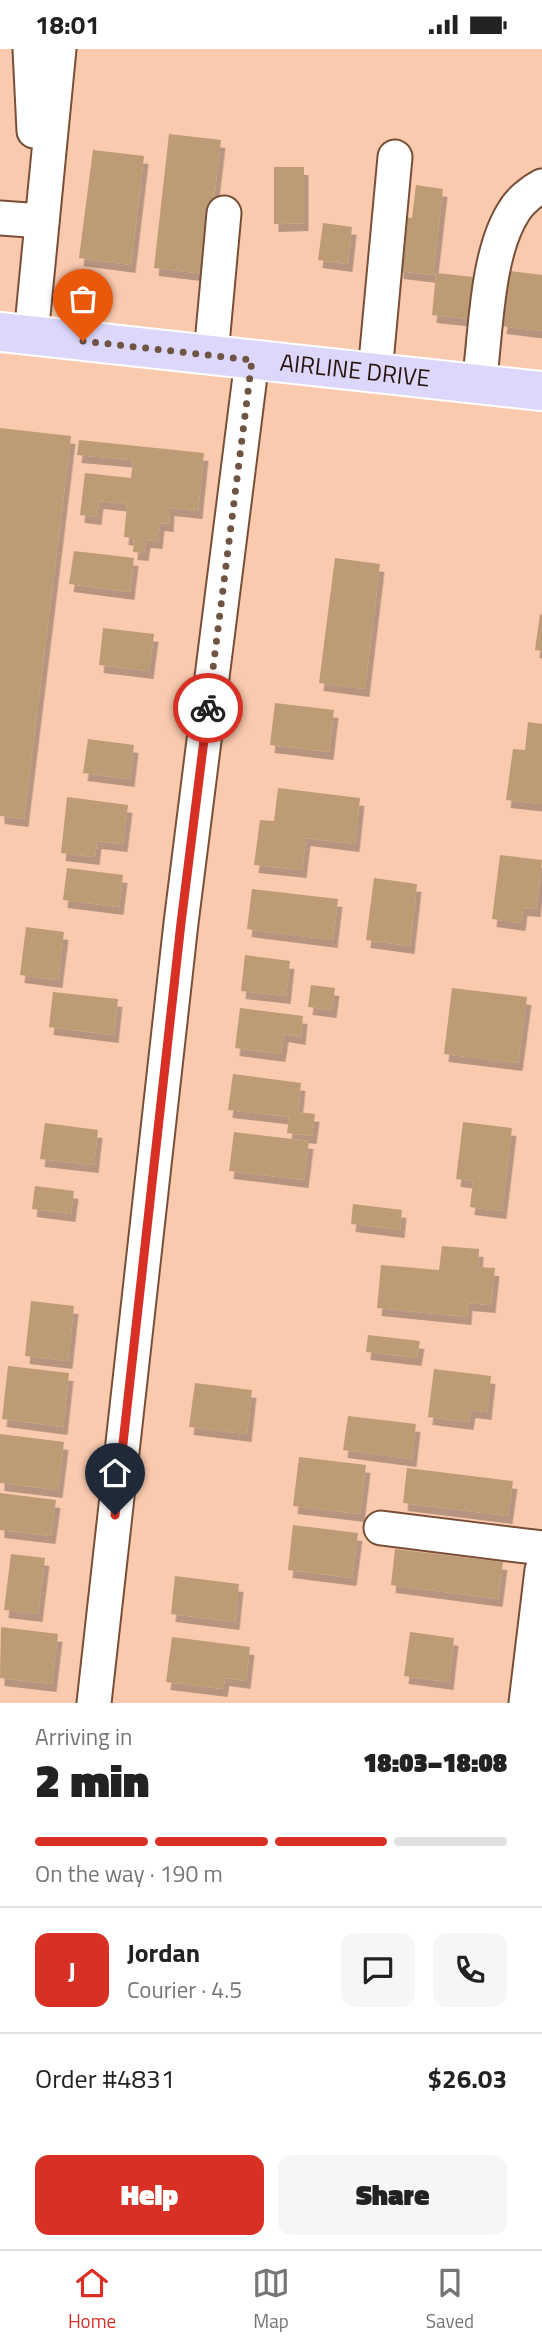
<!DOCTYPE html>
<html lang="en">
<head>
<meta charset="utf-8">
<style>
  body { margin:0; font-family:"Titillium Web",sans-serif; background:#f6f6f6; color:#222; height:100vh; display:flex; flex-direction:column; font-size:26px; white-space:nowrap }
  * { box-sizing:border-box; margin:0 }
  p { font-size:23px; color:#767676 }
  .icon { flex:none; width:38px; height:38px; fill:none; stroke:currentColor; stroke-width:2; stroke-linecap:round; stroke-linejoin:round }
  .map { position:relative; height:1654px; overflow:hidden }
  .drawer { display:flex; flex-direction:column; background:#fff; flex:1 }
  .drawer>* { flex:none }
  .pin { position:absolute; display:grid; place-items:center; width:60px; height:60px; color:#fff; margin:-72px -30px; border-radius:50% 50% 50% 0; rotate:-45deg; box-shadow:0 0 7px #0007 }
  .pin .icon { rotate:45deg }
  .courier { position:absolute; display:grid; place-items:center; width:70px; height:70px; margin:-35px; border:5px solid #d93025; border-radius:50%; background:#fff; color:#222; box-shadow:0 2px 9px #0007 }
  .summary em { font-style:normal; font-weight:800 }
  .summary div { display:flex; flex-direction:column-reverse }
  .summary { display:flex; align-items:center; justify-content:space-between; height:119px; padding:0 35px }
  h1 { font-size:46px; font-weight:800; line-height:52px }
  .bar { display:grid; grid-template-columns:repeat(4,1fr); gap:10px 7px; align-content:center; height:84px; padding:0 35px }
  .bar i { height:9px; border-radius:5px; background:#e0e0e0 }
  .bar .current { background:#d93025 }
  .bar p { grid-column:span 4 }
  .line { display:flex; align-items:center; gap:18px; padding:0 35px; border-top:2px solid #e0e0e0 }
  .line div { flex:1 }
  .round { display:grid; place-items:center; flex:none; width:74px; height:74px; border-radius:14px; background:#f6f6f6 }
  .action { display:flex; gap:14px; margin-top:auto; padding:14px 35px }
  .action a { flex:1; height:80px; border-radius:14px; background:#d93025; color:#fff; font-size:28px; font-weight:800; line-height:80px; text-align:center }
  .action a+a { background:#f6f6f6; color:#222 }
  .status { display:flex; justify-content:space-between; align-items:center; height:49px; padding:0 35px; background:#fff; direction:ltr }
  .status svg { height:19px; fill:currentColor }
  .dock { display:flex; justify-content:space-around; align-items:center; height:98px; border-top:2px solid #e0e0e0; background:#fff; font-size:19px; color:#767676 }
  .dock a { display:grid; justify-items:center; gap:4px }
  .dock .current { color:#d93025 }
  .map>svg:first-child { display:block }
  .building { fill:#bc9b74; filter:url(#shadow) }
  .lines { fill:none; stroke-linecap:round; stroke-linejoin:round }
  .minor-casing { stroke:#784f36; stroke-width:37 }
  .major-casing { stroke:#fff; stroke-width:42 }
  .minor { stroke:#fff; stroke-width:33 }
  .major { stroke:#ddd7fb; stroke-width:38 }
  .done { stroke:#705443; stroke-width:7; stroke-dasharray:0 12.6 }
  .route { stroke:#d93025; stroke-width:9 }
  .labels { text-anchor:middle; stroke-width:7; stroke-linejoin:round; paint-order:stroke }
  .street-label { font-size:24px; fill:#26150a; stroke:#facaae }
</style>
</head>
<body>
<div class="status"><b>18:01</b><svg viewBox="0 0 49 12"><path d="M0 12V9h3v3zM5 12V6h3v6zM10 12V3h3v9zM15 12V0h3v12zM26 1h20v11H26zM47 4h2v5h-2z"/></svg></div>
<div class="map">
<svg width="542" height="1654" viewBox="0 0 542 1654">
  <defs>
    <filter id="shadow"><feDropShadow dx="4.5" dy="8" stdDeviation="0" flood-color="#0004"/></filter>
  </defs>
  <rect width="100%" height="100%" fill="#facaae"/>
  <g class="building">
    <path d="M169,85L221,91L205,225L154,219Z"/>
    <path d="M93,101L144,107L131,216L79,209Z"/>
    <path d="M274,118H304V174L274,175Z"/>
    <path d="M416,136L443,140L433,226L399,222L398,167L412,169Z"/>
    <path d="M323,174L352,178L348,215L318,211Z"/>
    <path d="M510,222L542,226V282L502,277Z"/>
    <path d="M436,224L484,229L479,271L432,266Z"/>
    <path d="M0,379L71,387L24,770L0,767Z"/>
    <path d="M79,391L204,404L198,462L170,459L169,475L160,474L158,492L146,491L144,504L133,503L134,489L124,488L127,455L99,452L97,468L80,466L85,424L131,429L133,411L77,406Z"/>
    <path d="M74,502L134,509L130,543L69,535Z"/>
    <path d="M335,509L380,515L365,640L319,634Z"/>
    <path d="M540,565L542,566V602L535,601Z"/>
    <path d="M103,579L154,585L149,622L99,616Z"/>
    <path d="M275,654L334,661L329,703L270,696Z"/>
    <path d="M528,673L542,675V755L506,751L513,700L525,701Z"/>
    <path d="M88,690L134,696L130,730L83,724Z"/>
    <path d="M278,739L360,749L355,795L306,789L302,821L254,816L260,771L274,772Z"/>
    <path d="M67,748L128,756L123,795L97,792L95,808L61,804Z"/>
    <path d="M500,806L542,811L536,860L523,859L521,874L492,870Z"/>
    <path d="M67,819L123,826L119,858L63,851Z"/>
    <path d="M374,829L417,835L410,897L366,891Z"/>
    <path d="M252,840L338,850L333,891L247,880Z"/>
    <path d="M26,878L64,883L58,931L20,926Z"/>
    <path d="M245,906L290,912L286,947L241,942Z"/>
    <path d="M311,936L335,939L332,961L308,958Z"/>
    <path d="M452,939L527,948L518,1014L444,1005Z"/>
    <path d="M53,943L118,950L114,986L49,978Z"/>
    <path d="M240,959L303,967L301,988L284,985L281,1005L235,999Z"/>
    <path d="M233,1025L301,1034L298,1063L315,1065L312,1087L287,1084L289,1068L228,1061Z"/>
    <path d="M463,1073L512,1079L502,1162L470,1158L473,1132L456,1130Z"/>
    <path d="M45,1074L98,1081L94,1116L40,1110Z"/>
    <path d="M234,1083L309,1092L304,1131L229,1122Z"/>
    <path d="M35,1137L74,1142L71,1165L32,1160Z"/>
    <path d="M353,1155L402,1161L400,1181L351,1175Z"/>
    <path d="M442,1197L479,1200L478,1218L495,1219L491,1256L468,1254L467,1268L377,1259L381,1216L439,1221Z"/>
    <path d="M31,1252L74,1257L68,1312L25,1307Z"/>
    <path d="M368,1286L420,1292L417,1309L366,1303Z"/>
    <path d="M8,1317L69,1324L63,1378L2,1370Z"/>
    <path d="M434,1320L491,1327L487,1363L471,1361L469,1373L428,1368Z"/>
    <path d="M195,1334L252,1341L247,1385L189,1378Z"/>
    <path d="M348,1367L416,1375L412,1410L343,1401Z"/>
    <path d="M0,1385L64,1393L58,1441L0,1434Z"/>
    <path d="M299,1408L366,1416L360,1465L293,1457Z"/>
    <path d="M407,1419L513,1432L508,1467L403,1454Z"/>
    <path d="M0,1444L56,1451L51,1487L0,1481Z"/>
    <path d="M293,1476L358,1484L352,1529L288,1521Z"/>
    <path d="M395,1500L503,1513L498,1550L391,1536Z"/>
    <path d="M11,1505L45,1509L38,1565L4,1561Z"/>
    <path d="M175,1527L239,1535L235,1573L171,1565Z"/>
    <path d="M1,1578L58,1585L52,1635L0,1629Z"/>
    <path d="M410,1583L454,1589L449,1633L404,1627Z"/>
    <path d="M172,1588L250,1598L246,1632L225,1629L223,1640L166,1633Z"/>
  </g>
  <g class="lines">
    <g class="minor-casing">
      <g id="minor">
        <path d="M30,0L34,82"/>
        <path d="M0,169L42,172"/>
        <path d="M31,287L59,0"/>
        <path d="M211,306L224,164"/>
        <path d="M375,324L395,108"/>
        <path d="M479,336C486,285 486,205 514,162C519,153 532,142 542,137"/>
        <path d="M381,1479L542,1499"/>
        <path d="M94,1654L181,874L252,311"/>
        <path d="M526,1654L542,1521"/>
      </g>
    </g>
    <g class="major-casing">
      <g id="major">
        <path id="s1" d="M0,283L542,342"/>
      </g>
    </g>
    <use href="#minor" class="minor"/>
    <use href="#major" class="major"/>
  </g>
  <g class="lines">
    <path class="done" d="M83,292L252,311L208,659"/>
    <path class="route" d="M115,1466L181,874L208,659"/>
  </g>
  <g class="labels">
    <g class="street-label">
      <text dy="8" stroke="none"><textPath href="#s1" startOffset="357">AIRLINE DRIVE</textPath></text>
    </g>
  </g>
</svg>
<div class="pin" style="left:83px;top:292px;background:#ea580c"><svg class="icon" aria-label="bag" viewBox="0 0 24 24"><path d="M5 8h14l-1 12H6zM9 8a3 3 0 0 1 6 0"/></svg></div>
<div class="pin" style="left:115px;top:1466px;background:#1f2937"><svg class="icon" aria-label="home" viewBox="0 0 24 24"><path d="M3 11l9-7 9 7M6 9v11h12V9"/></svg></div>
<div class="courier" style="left:208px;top:659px"><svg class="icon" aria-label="bike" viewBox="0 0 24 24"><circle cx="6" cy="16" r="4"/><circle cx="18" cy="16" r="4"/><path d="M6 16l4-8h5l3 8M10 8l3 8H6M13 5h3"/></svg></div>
</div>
<section class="drawer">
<div class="summary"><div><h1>2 min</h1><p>Arriving in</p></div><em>18:03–18:08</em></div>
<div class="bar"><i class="current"></i><i class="current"></i><i class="current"></i><i></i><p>On the way · 190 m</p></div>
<div class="line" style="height:126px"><b class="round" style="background:#d93025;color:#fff">J</b><div><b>Jordan</b><p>Courier · 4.5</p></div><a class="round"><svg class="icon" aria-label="chat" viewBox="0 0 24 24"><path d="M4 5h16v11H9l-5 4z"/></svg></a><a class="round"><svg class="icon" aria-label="phone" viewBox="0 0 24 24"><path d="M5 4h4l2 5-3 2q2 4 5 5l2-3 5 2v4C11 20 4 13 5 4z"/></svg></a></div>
<div class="line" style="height:91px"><div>Order #4831</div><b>$26.03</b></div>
<div class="action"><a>Help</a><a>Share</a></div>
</section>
<nav class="dock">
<a class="current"><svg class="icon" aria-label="home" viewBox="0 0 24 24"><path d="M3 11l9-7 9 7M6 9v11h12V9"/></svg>Home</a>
<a><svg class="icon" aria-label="map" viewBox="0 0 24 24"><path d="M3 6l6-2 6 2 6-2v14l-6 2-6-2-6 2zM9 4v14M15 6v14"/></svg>Map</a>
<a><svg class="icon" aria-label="saved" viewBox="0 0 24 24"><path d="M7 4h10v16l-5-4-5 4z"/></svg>Saved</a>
</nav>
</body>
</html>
